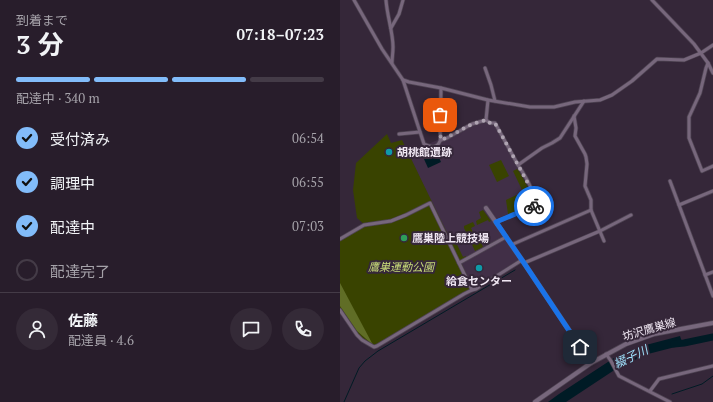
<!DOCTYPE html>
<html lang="ja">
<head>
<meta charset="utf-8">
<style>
  body { margin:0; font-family:"PT Serif","Noto Sans JP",serif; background:#342a37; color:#f1f3f6; height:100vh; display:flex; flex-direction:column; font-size:15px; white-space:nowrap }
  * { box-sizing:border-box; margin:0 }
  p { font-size:13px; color:#a5a2a9 }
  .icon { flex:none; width:22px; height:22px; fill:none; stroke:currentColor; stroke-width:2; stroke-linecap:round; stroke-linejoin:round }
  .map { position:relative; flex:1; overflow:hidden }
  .details { display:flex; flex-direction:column; background:#281d2b; width:340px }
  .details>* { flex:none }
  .pin { position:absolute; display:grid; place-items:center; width:34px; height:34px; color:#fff; margin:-17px; border-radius:8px; box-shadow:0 2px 6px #0006 }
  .courier { position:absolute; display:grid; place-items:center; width:40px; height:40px; margin:-20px; border:3px solid #1a73e8; border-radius:50%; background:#fff; color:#222; box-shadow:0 1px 5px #0007 }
  .head em { font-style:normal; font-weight:700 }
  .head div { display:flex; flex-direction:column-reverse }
  .head { display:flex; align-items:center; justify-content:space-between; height:68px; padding:0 16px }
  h1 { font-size:26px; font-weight:700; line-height:30px }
  .bar { display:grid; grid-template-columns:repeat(4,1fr); gap:6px 4px; align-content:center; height:48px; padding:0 16px }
  .bar i { height:5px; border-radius:3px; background:#443b47 }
  .bar .on { background:#82bcfa }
  .bar p { grid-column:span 4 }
  .line { display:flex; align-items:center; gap:10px; padding:0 16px; border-top:1px solid #443b47 }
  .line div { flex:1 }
  .round { display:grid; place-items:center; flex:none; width:42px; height:42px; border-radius:21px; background:#342a37 }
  ol { padding:0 16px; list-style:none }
  li { display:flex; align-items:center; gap:12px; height:44px }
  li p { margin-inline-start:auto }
  li .icon { padding:4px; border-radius:50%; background:#82bcfa; color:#111; stroke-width:4 }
  li:last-child { color:#a5a2a9 }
  li i { width:22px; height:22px; border:2px solid #443b47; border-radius:50% }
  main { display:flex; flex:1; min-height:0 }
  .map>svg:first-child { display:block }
  .built { fill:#412f47 }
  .green { fill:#394300 }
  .forest { fill:#606d26 }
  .water { fill:#001b25 }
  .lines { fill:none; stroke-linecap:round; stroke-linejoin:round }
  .stream { stroke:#001b25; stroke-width:1 }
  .river { stroke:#001b25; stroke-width:7 }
  .street-casing { stroke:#4f4453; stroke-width:4.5 }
  .secondary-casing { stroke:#4f4453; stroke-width:5.5 }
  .street { stroke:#77677c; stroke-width:3 }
  .secondary { stroke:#77677c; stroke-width:4 }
  .done { stroke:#afa4b2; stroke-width:4; stroke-dasharray:0 7.2 }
  .route { stroke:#1a73e8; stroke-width:5 }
  .culture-dot { fill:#0f9aa8; stroke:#352739; stroke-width:1.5 }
  .leisure-dot { fill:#2e9e5b; stroke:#352739; stroke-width:1.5 }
  .labels { text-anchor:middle; stroke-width:4; stroke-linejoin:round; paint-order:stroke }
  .poi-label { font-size:11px; font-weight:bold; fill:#f0e7f3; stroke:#352739; text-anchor:start }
  .park-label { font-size:11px; font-style:italic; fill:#c6da78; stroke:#352739 }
  .street-label { font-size:11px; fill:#f0e7f3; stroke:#352739 }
  .water-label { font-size:12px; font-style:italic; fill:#9ee0fb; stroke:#352739 }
</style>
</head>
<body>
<main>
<section class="details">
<div class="head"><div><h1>3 分</h1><p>到着まで</p></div><em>07:18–07:23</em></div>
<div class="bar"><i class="on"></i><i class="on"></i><i class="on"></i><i></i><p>配達中 · 340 m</p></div>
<ol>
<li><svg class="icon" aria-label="check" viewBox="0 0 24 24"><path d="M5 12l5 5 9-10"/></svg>受付済み<p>06:54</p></li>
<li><svg class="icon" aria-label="check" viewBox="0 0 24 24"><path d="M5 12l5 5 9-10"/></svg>調理中<p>06:55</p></li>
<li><svg class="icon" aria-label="check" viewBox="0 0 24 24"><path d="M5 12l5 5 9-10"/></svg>配達中<p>07:03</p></li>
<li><i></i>配達完了</li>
</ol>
<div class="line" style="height:72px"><a class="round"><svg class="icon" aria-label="person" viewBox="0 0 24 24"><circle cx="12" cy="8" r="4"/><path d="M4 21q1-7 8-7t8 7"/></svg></a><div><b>佐藤</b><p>配達員 · 4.6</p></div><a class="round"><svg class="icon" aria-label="chat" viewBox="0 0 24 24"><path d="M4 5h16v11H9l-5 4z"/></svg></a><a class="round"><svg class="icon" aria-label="phone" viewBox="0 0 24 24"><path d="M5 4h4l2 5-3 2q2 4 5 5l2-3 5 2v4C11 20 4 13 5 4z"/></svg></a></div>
</section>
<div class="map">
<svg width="373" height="402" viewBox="0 0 373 402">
  <rect width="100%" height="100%" fill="#352739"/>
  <path class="built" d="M142,120L155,126L159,131L188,188L193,202L192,205L156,219L154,224L179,260L165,270L133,288L68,153L102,138L133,123Z"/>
  <g class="green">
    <path d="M47,134L51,143L62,140L110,239L112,237V234L123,257L126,256V257L120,261L112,243L133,288L131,290L34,347L22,340L0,310V240L25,225L17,218L13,190L16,163Z"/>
    <path d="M161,160L169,176L157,182L149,165Z"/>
    <path d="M177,169L178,170C183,178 194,196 192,205L168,214L166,200L183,192L173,171Z"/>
    <path d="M143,210L151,221L149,222L148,220L137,225L136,221L141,218L139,212Z"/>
    <path d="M133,222L135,226L131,228L138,243L141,242L143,247L135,251L124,228V226Z"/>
  </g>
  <path class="forest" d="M0,283L33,345L17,331L0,306Z"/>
  <g class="water">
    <path d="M97,153L101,162L88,168L84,159Z"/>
    <path d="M340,336L343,345L308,354L279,367L226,402H208L219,394L274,358L306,345Z"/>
  </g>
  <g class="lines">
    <g class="stream">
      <path d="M332,394L362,384L373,376"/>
      <path d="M4,402L19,368L25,361L38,351L175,270"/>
    </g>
    <path class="river" d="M334,344L344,343L373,337"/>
    <g class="street-casing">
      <g id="street">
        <path d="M14,0L42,49L63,80L84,144C90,147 97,149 100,141C101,138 100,133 100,129C100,115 101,102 101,88"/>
        <path d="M46,0C47,16 53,32 53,47C53,53 52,58 52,63"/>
        <path d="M312,0L354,44L368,63L373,73"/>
        <path d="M51,28L59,14L63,0"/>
        <path d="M368,63L366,68L360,93L349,117V138L362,171L373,166"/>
        <path d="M145,68L151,85L155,101"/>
        <path d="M63,80L69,82L101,88L148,100L190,107H214L235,102L260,100L272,95L292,81L317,59L344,60L361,53L373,45"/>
        <path d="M234,116L236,128L235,136L245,154L246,157L247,164L245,186L251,200V210"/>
        <path d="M146,120L150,123H155L178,165"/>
        <path d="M59,134L80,132"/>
        <path d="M101,140L107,138L132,124L146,120L148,100"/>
        <path d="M330,181L373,296"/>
        <path d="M339,205L373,191"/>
        <path d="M156,222L193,207C199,197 184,174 178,165L202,148L212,143L220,138L244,101"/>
        <path d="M0,239L24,225L51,221L66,215L90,203L132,290"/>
        <path d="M171,245L251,210L264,241"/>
        <path d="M119,263L166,237"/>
        <path d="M184,263L260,231L291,215"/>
        <path d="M365,275L373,272"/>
        <path d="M0,310L17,335L22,340L34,347L37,346L124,294L132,290L136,289L182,260"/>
        <path d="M266,354L271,361L279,376L330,402"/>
        <path d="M310,391L319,379L373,366"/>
      </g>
    </g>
    <g class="secondary-casing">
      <g id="secondary">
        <path d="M146,208L184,263L251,363"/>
        <path d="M195,402L251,363L286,344L314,334L373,323"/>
      </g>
    </g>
    <use href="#street" class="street"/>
    <use href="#secondary" class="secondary"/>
  </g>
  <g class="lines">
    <path class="done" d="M100,115V132L101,140L106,138L132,124L146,120L150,123H155L190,187L195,199V204L194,206"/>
    <path class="route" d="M194,206L156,222L184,263L240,347"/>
  </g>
  <g class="culture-dot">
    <circle cx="49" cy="152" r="4"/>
    <circle cx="139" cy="268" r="4"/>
  </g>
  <circle class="leisure-dot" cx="64" cy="238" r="4"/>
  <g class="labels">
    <g class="poi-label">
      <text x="57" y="156">胡桃館遺跡</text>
      <text x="72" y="242">鷹巣陸上競技場</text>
      <text x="139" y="285" text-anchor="middle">給食センター</text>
    </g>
    <g class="park-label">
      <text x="61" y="271">鷹巣運動公園</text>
    </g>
    <g class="street-label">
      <text transform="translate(309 329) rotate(-16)" y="4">坊沢鷹巣線</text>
    </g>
    <g class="water-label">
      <text transform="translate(291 357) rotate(-26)" y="4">綴子川</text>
    </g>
  </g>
</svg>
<div class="pin" style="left:100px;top:115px;background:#ea580c"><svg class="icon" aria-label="bag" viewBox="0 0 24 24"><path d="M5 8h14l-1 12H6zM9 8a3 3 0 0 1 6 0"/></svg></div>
<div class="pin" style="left:240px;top:347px;background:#1f2937"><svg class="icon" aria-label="home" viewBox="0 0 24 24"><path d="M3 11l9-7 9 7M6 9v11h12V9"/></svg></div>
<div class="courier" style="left:194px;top:206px"><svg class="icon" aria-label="bike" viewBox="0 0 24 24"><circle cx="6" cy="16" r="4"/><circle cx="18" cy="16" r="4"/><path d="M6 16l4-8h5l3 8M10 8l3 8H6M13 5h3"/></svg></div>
</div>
</main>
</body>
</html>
